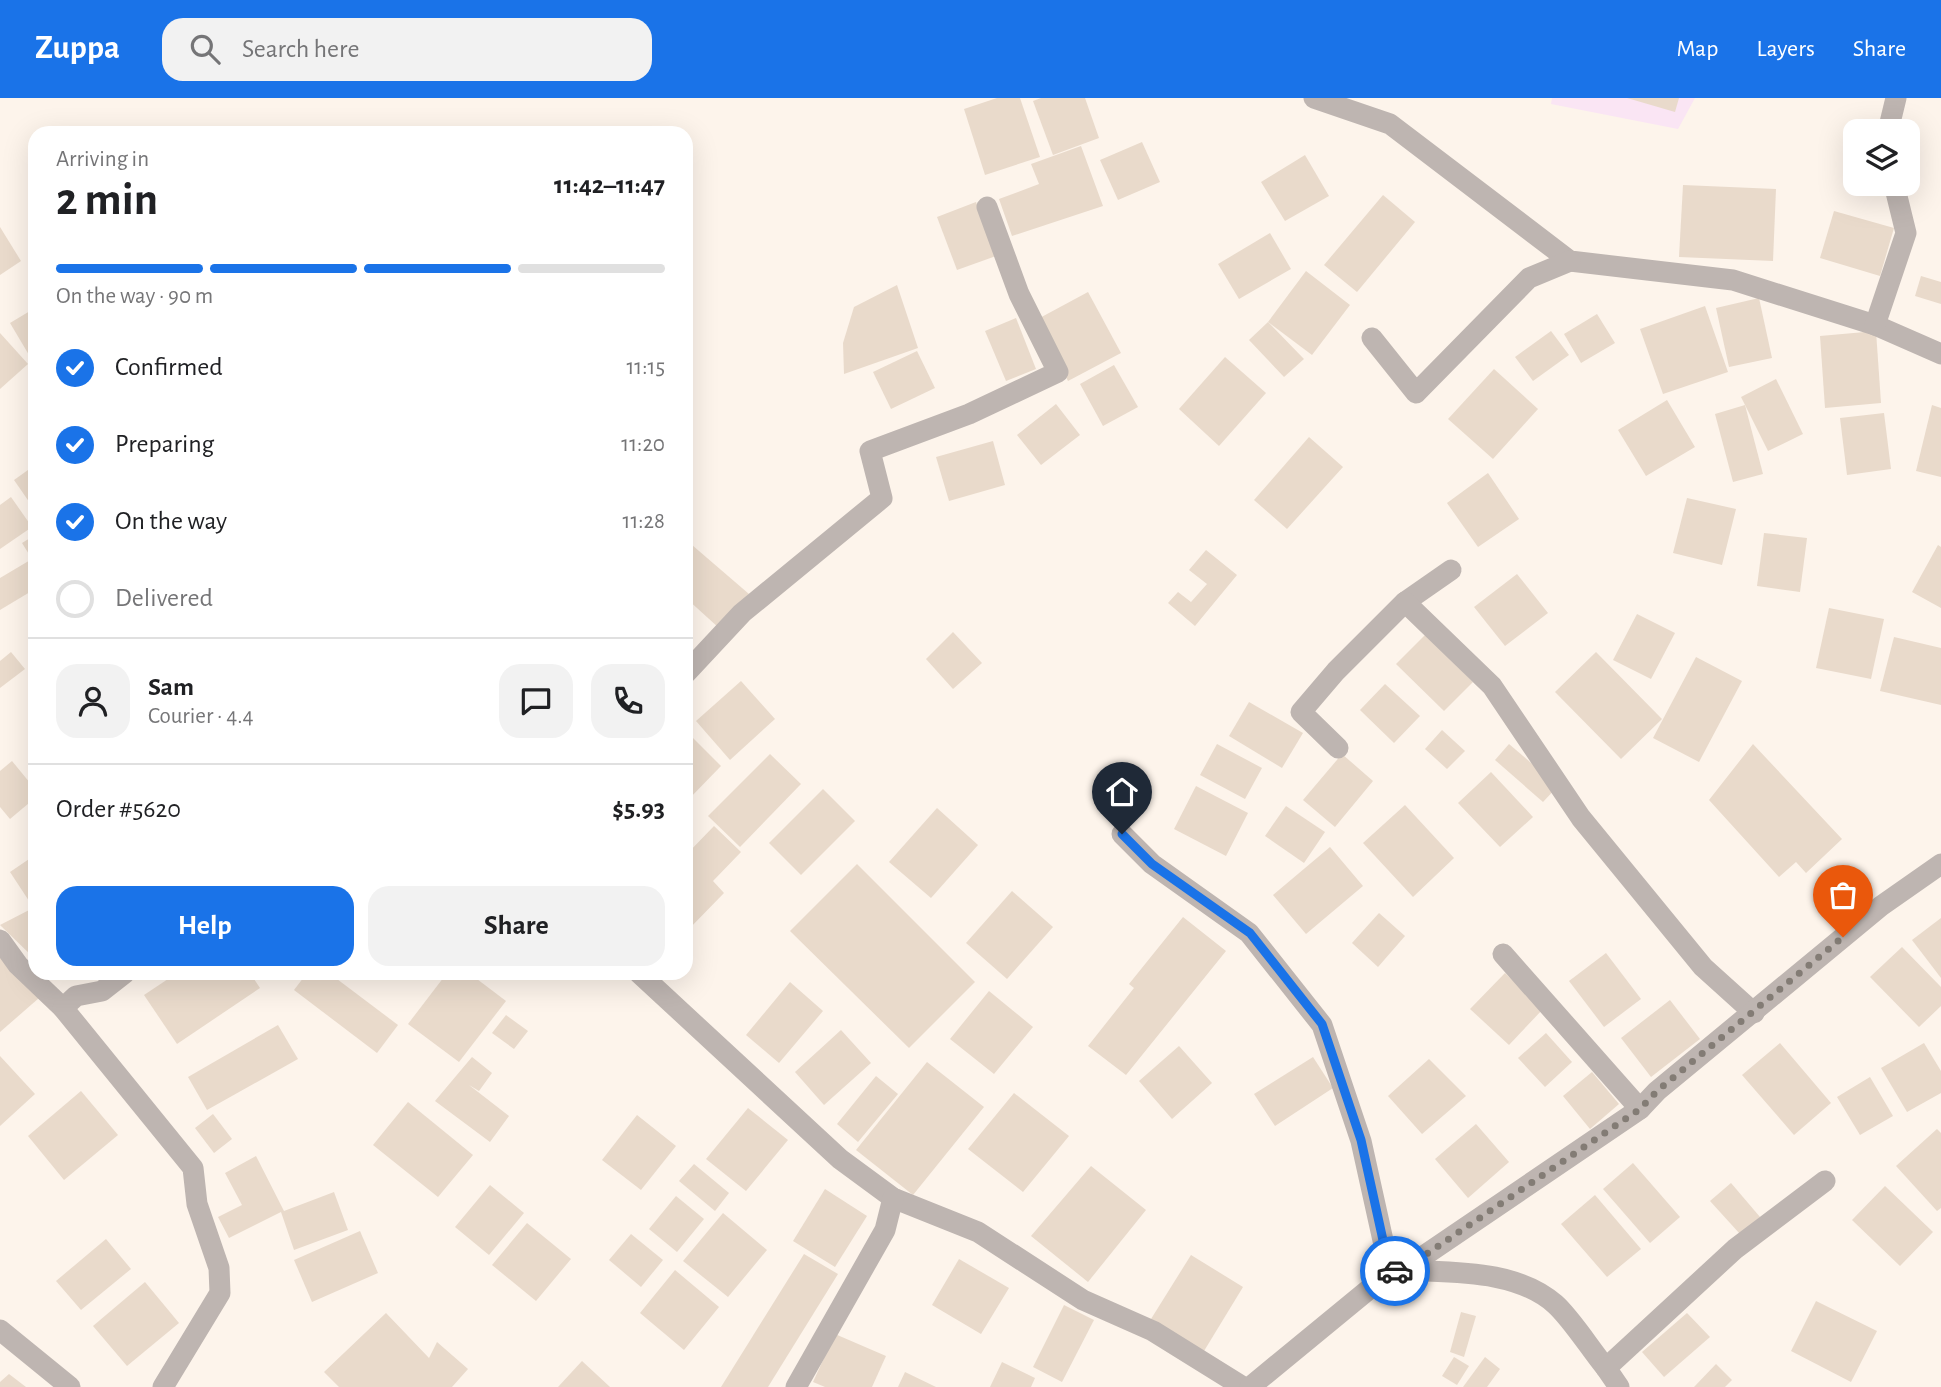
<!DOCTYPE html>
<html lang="en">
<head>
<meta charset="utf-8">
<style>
  body { margin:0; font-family:"Alegreya Sans",sans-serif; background:#f2f2f2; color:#202124; height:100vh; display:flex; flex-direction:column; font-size:26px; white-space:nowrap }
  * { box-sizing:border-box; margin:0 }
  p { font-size:23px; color:#757577 }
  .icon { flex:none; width:38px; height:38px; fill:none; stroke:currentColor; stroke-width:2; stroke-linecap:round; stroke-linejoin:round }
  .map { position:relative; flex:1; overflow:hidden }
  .sheet { position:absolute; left:28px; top:28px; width:665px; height:854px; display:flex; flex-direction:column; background:#fff; border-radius:21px; box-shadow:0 7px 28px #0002 }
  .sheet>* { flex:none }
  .fabs { position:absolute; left:1843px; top:21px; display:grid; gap:14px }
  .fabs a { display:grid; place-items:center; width:77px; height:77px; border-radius:14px; background:#fff; box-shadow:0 7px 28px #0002; font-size:35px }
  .pin { position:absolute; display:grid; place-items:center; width:60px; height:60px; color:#fff; margin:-72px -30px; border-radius:50% 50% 50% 0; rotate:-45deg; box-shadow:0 0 7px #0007 }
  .pin .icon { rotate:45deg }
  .courier { position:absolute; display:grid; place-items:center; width:70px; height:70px; margin:-35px; border:5px solid #1a73e8; border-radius:50%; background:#fff; color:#222; box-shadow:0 2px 9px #0007 }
  .headline em { font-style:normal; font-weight:600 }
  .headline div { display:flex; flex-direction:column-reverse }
  .headline { display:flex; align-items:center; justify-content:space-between; height:119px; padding:0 28px }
  h1 { font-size:46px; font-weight:600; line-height:52px }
  .bar { display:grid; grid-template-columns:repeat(4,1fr); gap:10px 7px; align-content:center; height:84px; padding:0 28px }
  .bar i { height:9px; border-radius:5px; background:#e0e0e0 }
  .bar .on { background:#1a73e8 }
  .bar p { grid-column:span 4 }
  .line { display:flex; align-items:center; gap:18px; padding:0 28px; border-top:2px solid #e0e0e0 }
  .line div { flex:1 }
  .round { display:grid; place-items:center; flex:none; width:74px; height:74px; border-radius:21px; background:#f2f2f2 }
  ol { padding:0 28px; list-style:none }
  li { display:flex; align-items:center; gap:21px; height:77px }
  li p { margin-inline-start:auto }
  li .icon { padding:7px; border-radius:50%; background:#1a73e8; color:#fff; stroke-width:4 }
  li:last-child { color:#757577 }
  li i { width:38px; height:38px; border:4px solid #e0e0e0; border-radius:50% }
  .action { display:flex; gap:14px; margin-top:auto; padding:14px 28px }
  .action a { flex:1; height:80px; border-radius:21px; background:#1a73e8; color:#fff; font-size:28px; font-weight:600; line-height:80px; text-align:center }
  .action a+a { background:#f2f2f2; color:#202124 }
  header { display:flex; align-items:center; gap:42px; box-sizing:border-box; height:98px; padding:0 35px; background:#1a73e8; color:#fff }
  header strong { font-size:33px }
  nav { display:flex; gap:38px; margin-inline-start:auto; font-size:24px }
  .search { width:490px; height:63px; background:#f2f2f2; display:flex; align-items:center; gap:18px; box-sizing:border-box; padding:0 24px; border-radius:21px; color:#757577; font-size:26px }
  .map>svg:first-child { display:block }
  .education { fill:#fae5f4 }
  .building { fill:#e9dacb }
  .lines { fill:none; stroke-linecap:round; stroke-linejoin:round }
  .street { stroke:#beb5b1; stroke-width:21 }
  .done { stroke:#837c75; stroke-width:7; stroke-dasharray:0 12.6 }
  .route { stroke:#1a73e8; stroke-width:9 }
</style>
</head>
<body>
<header>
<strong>Zuppa</strong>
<div class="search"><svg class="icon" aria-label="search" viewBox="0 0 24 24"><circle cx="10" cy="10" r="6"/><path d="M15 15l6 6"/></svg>Search here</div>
<nav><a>Map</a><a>Layers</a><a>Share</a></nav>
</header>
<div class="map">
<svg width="1941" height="1289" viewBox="0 0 1941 1289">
  <rect width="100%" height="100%" fill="#fdf4eb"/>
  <path class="education" d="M1552,0H1695L1678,31L1551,6Z"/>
  <g class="building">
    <path d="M997,0H1020L1040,59L985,77L964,11Z"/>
    <path d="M1041,0H1085L1099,40L1053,57L1033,3Z"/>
    <path d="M1627,0H1679L1675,14Z"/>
    <path d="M1142,44L1160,84L1118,102L1100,62Z"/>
    <path d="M1081,48L1103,108L1012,138L999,101L1039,86L1031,66Z"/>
    <path d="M1305,57L1329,98L1285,123L1261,84Z"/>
    <path d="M1683,87L1776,91L1773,163L1679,159Z"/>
    <path d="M1383,97L1415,124L1357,194L1324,167Z"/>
    <path d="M976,104L996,158L957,172L937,119Z"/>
    <path d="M1834,113L1894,130L1880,178L1820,160Z"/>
    <path d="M0,129L21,163L0,177Z"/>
    <path d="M1270,135L1291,171L1239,201L1218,166Z"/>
    <path d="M1306,173L1350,207L1312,257L1268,224Z"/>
    <path d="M1921,178L1941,184V206L1915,198Z"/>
    <path d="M897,187L918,250L844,276L843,245L854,209Z"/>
    <path d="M1088,194L1121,255L1068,283L1036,222Z"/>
    <path d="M1759,200L1772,260L1729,269L1716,210Z"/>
    <path d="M1705,208L1728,274L1663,296L1640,231Z"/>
    <path d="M35,210V260L32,262L10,225Z"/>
    <path d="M1597,216L1615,245L1581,265L1564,236Z"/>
    <path d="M1016,220L1036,271L1006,283L985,233Z"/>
    <path d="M1268,224L1304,261L1284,279L1249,242Z"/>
    <path d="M1551,233L1569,257L1533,283L1515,259Z"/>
    <path d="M1876,233L1881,305L1825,310L1820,238Z"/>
    <path d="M0,235L28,266L0,291Z"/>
    <path d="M917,253L935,290L891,311L873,274Z"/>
    <path d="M1225,259L1266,295L1219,348L1179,311Z"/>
    <path d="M1114,267L1138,309L1103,328L1080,286Z"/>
    <path d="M1494,271L1538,311L1493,361L1448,321Z"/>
    <path d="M1776,281L1803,336L1768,353L1741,299Z"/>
    <path d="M1667,302L1695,349L1646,378L1618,332Z"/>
    <path d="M1056,306L1080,337L1041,367L1017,337Z"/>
    <path d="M1745,307L1763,376L1733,384L1715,316Z"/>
    <path d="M1932,307L1941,310V379L1916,373Z"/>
    <path d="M1884,315L1891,371L1847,377L1840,320Z"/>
    <path d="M1309,339L1343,369L1287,431L1254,402Z"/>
    <path d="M993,343L1005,387L949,403L936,359Z"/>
    <path d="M35,367V405L32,408L14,382Z"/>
    <path d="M1488,375L1519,421L1478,449L1447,405Z"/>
    <path d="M11,399L32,429L0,451V407Z"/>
    <path d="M1687,400L1736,411L1722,467L1673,455Z"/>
    <path d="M1764,435L1807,440L1800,494L1757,488Z"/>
    <path d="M35,437V491L0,512V480L32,461L22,445Z"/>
    <path d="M692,447L749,496L719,530L686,500V454Z"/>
    <path d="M1938,447L1941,449V510L1912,494Z"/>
    <path d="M1206,452L1237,477L1195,528L1168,505L1178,494L1191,504L1207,486L1189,472Z"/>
    <path d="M1517,476L1548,515L1505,548L1474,509Z"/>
    <path d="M1829,510L1884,521L1871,581L1816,570Z"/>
    <path d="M1637,516L1675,535L1651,581L1613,562Z"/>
    <path d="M953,534L982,565L953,591L926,561Z"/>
    <path d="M1425,537L1473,584L1444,613L1396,566Z"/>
    <path d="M1894,539L1941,550V607L1880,593Z"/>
    <path d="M11,554L25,571L0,590V563Z"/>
    <path d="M1596,554L1662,621L1621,661L1555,594Z"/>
    <path d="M1696,559L1742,583L1699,664L1653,640Z"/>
    <path d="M741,583L775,621L730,662L696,623Z"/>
    <path d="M1385,586L1420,618L1394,645L1360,612Z"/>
    <path d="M1249,604L1303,635L1282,670L1229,638Z"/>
    <path d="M1442,632L1465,653L1447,671L1425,651Z"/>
    <path d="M691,638L721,668L686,704V643Z"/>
    <path d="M1217,646L1262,670L1245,701L1200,677Z"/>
    <path d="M1509,646L1558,688L1543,704L1495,662Z"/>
    <path d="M1753,646L1842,741L1806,775L1796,764L1779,779L1709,702Z"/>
    <path d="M770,656L801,686L740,749L708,718Z"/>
    <path d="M1342,656L1373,683L1335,729L1303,702Z"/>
    <path d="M12,663L35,691V700L10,721L0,709V673Z"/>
    <path d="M1491,674L1533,719L1500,749L1458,705Z"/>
    <path d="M1196,688L1248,715L1226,758L1174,731Z"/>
    <path d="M823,691L855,723L801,777L769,745Z"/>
    <path d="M1405,707L1454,760L1413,799L1363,745Z"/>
    <path d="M1286,708L1325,734L1304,765L1265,738Z"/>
    <path d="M937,710L978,747L931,800L889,764Z"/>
    <path d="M714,728L741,754L713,783L724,795L686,834V757Z"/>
    <path d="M1330,749L1363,788L1306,836L1273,797Z"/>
    <path d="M35,757V804L31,806L10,774Z"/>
    <path d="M857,766L975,884L909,950L790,833Z"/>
    <path d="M1012,793L1053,829L1007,881L966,845Z"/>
    <path d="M35,809V861L0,827Z"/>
    <path d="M1379,815L1405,838L1378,869L1352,845Z"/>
    <path d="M1183,819L1226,853L1126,977L1088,948L1134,890L1129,886Z"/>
    <path d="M1941,820V880L1912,842Z"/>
    <path d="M1902,849L1941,889V908L1919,929L1870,879Z"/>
    <path d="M1606,855L1641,901L1604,929L1569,883Z"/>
    <path d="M0,857L39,900L0,934Z"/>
    <path d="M177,875H250L260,890L177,946L144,897Z"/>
    <path d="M307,875H329L398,927L377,955L294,892Z"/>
    <path d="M447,875H469L506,903L459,964L408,926Z"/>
    <path d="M1505,875L1543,911L1509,947L1470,911Z"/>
    <path d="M790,884L823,913L779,965L746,937Z"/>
    <path d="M989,893L1033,929L994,976L950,941Z"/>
    <path d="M1670,902L1700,941L1651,979L1621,940Z"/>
    <path d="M506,917L528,933L514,951L492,935Z"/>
    <path d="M278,927L298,961L207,1012L188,979Z"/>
    <path d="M841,932L871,965L824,1007L795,974Z"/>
    <path d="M1546,935L1572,964L1545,989L1518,960Z"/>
    <path d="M1780,945L1831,1005L1794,1037L1742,977Z"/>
    <path d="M1924,945L1941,973V995L1907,1014L1881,970Z"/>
    <path d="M1179,948L1212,985L1172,1021L1139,983Z"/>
    <path d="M0,958L35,996L0,1028Z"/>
    <path d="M472,959L492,975L479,993L469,987L509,1018L490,1044L435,1003Z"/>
    <path d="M1313,959L1333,990L1275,1028L1254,996Z"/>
    <path d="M1429,961L1466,998L1422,1036L1388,998Z"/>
    <path d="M927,964L984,1009L913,1097L856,1052Z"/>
    <path d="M1592,974L1619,1006L1590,1031L1563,998Z"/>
    <path d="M876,978L898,996L858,1044L837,1026Z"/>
    <path d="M1870,979L1893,1018L1860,1037L1837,999Z"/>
    <path d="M81,993L118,1037L64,1082L28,1038Z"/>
    <path d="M1014,995L1069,1038L1023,1094L968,1051Z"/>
    <path d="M408,1004L473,1057L438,1099L373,1047Z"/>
    <path d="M748,1010L788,1042L746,1093L706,1061Z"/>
    <path d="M213,1016L232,1041L214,1055L195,1030Z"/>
    <path d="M637,1017L676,1048L641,1092L602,1062Z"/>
    <path d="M1476,1026L1509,1064L1468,1100L1435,1061Z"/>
    <path d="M1937,1031L1941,1035V1110L1937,1113L1896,1068Z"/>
    <path d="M256,1058L284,1113L334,1094L348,1132L294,1152L281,1114L229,1140L218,1119L242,1107L225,1075Z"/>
    <path d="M1633,1065L1680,1119L1650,1145L1603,1091Z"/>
    <path d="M694,1066L729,1095L715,1113L679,1083Z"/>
    <path d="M1091,1068L1146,1112L1088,1184L1031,1138Z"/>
    <path d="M1731,1085L1760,1119L1740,1136L1710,1103Z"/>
    <path d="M490,1087L524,1115L489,1157L455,1129Z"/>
    <path d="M1885,1088L1933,1134L1900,1168L1852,1122Z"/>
    <path d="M825,1091L867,1118L835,1169L793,1143Z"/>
    <path d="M1595,1097L1641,1151L1607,1179L1561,1126Z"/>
    <path d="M676,1098L704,1121L677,1154L649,1131Z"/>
    <path d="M723,1115L767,1152L728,1199L683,1163Z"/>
    <path d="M527,1125L571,1161L536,1203L492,1167Z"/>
    <path d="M360,1133L378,1175L312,1204L294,1162Z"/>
    <path d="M631,1136L663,1162L641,1189L609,1162Z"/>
    <path d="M106,1141L131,1171L81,1212L56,1183Z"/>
    <path d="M804,1156L838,1176L768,1289H721Z"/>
    <path d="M1191,1157L1243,1189L1204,1253L1151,1221Z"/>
    <path d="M959,1161L1009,1190L981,1236L932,1207Z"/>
    <path d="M675,1172L719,1209L684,1252L640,1215Z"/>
    <path d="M145,1184L179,1225L127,1268L93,1228Z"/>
    <path d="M1816,1203L1877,1233L1851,1284L1791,1253Z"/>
    <path d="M1064,1207L1094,1222L1062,1284L1033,1269Z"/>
    <path d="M1461,1214L1476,1218L1464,1259L1450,1254Z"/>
    <path d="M386,1215L429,1260L437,1244L468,1271L452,1289H339L324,1274Z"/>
    <path d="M1687,1215L1710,1239L1664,1279L1642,1254Z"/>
    <path d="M835,1236L886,1258L872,1289H825L813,1284Z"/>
    <path d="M1454,1259L1469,1268L1457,1287L1442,1278Z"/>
    <path d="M1485,1259L1500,1271L1487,1289H1463Z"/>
    <path d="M582,1263L610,1289H558Z"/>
    <path d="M1002,1264L1035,1280L1031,1289H990Z"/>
    <path d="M1716,1266L1732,1282L1725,1289H1694Z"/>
    <path d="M905,1274L936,1289H898Z"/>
    <path d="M9,1276L26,1289H0V1284Z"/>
  </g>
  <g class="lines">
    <g class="street">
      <path d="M1314,0L1390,26L1570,163L1733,182L1875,227L1941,256"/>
      <path d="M1888,33L1896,0"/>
      <path d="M1875,227L1906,135L1894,86"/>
      <path d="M1372,240L1416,295L1529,180L1570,163"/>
      <path d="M1405,504L1451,472"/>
      <path d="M686,575L742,515L882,400L870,353L969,316L1058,274L1019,196L987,109"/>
      <path d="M1338,650L1301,614L1336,573L1405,504L1492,588L1581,720L1703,869L1754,915"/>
      <path d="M1122,736L1152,766L1249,835L1322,927L1361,1043L1390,1174"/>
      <path d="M0,842L18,867L63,910L76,898L102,893L125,875"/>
      <path d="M1503,856L1640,1011"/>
      <path d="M639,875L840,1061L893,1100L978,1134L1083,1202L1153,1233L1243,1289"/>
      <path d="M63,910L193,1070L197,1106L219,1170L220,1195L163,1289"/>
      <path d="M1403,1172C1452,1175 1515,1171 1555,1206C1571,1220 1591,1252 1606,1270L1735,1151L1825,1083"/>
      <path d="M0,1232L70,1289"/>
      <path d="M1606,1270L1619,1289"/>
      <path d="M796,1289L885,1132L893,1100"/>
      <path d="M1250,1289L1390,1174L1403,1172L1640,1011L1657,993L1881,808L1941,766"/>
    </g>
  </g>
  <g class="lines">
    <path class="done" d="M1395,1173L1403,1172L1640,1011L1657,993L1843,839"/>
    <path class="route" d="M1122,736L1152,766L1250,835L1322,926L1361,1042L1390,1174L1395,1173"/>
  </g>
</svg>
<div class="fabs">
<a><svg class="icon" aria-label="layers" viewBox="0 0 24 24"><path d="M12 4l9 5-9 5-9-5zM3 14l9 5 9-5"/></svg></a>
</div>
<div class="pin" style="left:1843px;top:839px;background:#ea580c"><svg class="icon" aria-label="bag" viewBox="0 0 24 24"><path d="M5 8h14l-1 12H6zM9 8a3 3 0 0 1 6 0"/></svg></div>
<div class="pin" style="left:1122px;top:736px;background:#1f2937"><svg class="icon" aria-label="home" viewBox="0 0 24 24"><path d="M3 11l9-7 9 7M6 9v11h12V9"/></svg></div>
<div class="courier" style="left:1395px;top:1173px"><svg class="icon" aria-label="car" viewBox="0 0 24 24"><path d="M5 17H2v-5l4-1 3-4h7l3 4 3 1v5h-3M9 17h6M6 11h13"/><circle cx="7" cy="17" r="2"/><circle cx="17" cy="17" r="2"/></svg></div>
<section class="sheet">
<div class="headline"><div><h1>2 min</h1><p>Arriving in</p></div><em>11:42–11:47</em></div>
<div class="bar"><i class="on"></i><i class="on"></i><i class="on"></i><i></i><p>On the way · 90 m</p></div>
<ol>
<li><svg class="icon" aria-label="check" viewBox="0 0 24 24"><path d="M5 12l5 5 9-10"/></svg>Confirmed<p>11:15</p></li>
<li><svg class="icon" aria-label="check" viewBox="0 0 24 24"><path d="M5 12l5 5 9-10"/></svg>Preparing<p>11:20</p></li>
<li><svg class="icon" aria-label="check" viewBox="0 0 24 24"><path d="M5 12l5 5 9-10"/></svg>On the way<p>11:28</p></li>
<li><i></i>Delivered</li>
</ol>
<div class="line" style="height:126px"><a class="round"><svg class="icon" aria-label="person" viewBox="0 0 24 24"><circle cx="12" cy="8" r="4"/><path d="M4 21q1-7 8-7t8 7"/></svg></a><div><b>Sam</b><p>Courier · 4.4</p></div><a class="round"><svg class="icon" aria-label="chat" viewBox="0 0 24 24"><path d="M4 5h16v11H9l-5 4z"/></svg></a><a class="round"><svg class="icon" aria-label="phone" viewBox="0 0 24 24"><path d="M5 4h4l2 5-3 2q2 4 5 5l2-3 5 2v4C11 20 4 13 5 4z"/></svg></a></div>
<div class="line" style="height:91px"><div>Order #5620</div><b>$5.93</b></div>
<div class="action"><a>Help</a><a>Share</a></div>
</section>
</div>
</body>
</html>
